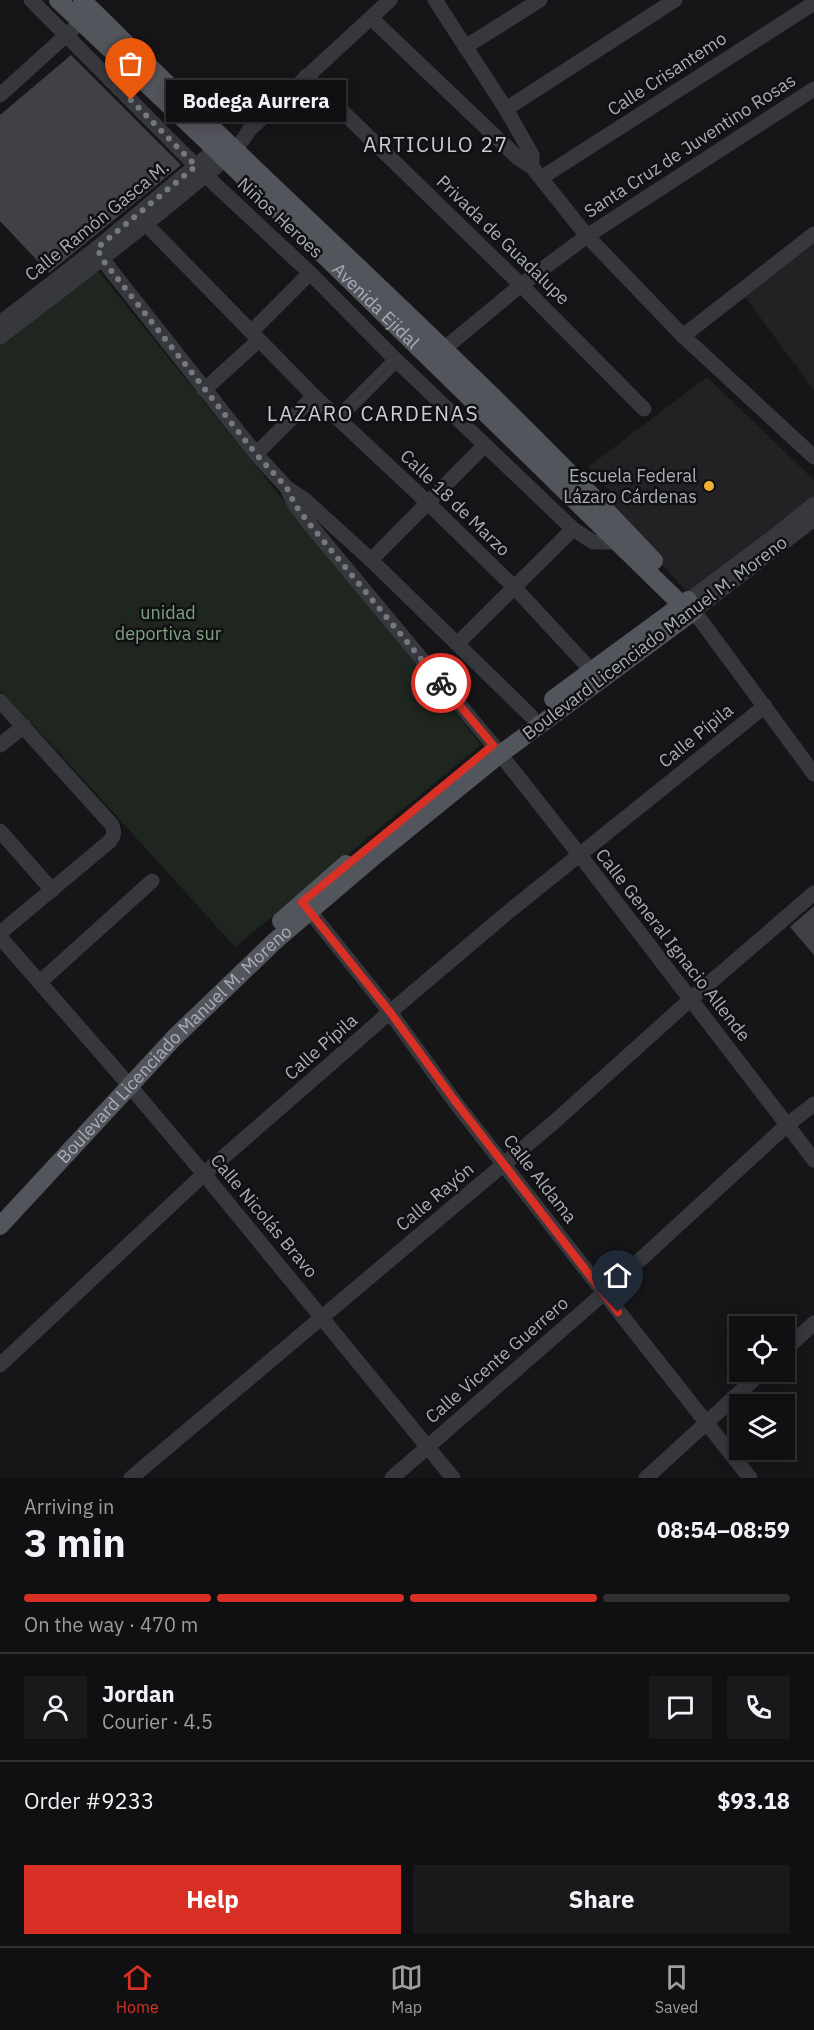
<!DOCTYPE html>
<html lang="en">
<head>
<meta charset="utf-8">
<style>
  body { margin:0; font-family:"IBM Plex Sans",sans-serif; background:#19191b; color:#f1f3f6; height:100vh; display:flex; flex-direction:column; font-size:22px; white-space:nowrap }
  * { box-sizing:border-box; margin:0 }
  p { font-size:20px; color:#9c9d9f }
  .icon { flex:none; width:33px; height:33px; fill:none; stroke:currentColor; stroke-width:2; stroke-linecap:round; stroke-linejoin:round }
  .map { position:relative; height:1478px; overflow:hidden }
  .side { display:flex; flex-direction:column; background:#101012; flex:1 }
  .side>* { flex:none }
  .tools { position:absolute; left:729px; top:1316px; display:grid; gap:12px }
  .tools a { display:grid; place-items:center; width:66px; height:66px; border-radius:0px; background:#101012; box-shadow:0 3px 15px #0003,0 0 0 2px #303032; font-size:30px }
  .pin { position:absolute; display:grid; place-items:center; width:51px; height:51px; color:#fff; margin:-62px -26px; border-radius:50% 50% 50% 0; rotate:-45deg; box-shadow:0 0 6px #0007 }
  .pin .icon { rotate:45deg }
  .courier { position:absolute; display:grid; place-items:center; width:60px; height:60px; margin:-30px; border:4px solid #d93025; border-radius:50%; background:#fff; color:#222; box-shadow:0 2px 8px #0007 }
  .bubble { position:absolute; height:42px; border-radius:0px; background:#101012; box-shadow:0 3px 15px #0003,0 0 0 2px #303032; font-size:20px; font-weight:700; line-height:42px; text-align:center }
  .head em { font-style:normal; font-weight:700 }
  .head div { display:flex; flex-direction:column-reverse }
  .head { display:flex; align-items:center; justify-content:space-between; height:102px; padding:0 24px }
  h1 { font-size:39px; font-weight:700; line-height:45px }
  .bar { display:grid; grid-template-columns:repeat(4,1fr); gap:9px 6px; align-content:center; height:72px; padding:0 24px }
  .bar i { height:8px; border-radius:4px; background:#303032 }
  .bar .active { background:#d93025 }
  .bar p { grid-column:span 4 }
  .line { display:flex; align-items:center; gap:15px; padding:0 24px; border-top:2px solid #303032 }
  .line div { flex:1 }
  .round { display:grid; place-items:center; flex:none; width:63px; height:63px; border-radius:0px; background:#19191b }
  .button { display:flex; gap:12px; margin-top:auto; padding:12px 24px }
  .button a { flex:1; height:69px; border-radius:0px; background:#d93025; color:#fff; font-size:24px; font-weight:700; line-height:69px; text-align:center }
  .button a+a { background:#19191b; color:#f1f3f6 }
  .tabs { display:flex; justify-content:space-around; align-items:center; height:84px; border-top:2px solid #303032; background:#101012; font-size:16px; color:#9c9d9f }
  .tabs a { display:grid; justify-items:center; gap:3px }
  .tabs .active { color:#d93025 }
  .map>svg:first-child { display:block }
  .built { fill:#222225 }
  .green { fill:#1e261f }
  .building { fill:#404145 }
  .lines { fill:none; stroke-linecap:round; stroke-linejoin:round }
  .minor { stroke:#37383d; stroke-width:15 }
  .major { stroke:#53555c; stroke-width:18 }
  .done { stroke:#757880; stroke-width:6; stroke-dasharray:0 10.8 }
  .route { stroke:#d93025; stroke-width:8 }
  .poi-dot { fill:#f2b134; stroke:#111113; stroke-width:2 }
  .labels { text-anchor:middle; stroke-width:5; stroke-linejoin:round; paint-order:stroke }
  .street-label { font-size:18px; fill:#a8adb8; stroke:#111113 }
  .poi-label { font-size:18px; fill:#a8adb8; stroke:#111113; text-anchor:end }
  .park-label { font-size:18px; fill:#7fa381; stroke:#111113 }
  .quarter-label { font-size:21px; letter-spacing:1.5px; fill:#c9ccd4; stroke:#111113 }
</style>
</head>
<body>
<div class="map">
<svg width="814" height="1478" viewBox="0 0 814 1478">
  <rect width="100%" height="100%" fill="#161618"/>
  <g class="built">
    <path d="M814,244V390L745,297Z"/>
    <path d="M707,377L814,480V498L691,596L601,499L610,491L588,467Z"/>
  </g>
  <path class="green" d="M96,268L481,745L235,947L63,757L0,690V341Z"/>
  <g class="building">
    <path d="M71,55L181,165L49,273L0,221V115Z"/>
    <path d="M814,906V955L790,927Z"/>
  </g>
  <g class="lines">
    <g class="minor">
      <path d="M31,0L205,175L310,273L396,360L573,529L593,542H623"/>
      <path d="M435,0L506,109L532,155V167"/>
      <path d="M371,18L518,158L532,167L587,236L683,336L814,457"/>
      <path d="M465,47L540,0"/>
      <path d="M306,76L521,285L644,409"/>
      <path d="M0,95L73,29"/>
      <path d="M506,109L675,0"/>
      <path d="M541,178L814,3"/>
      <path d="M137,215L314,396L427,502L515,588L591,670"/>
      <path d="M97,248L102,259L256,454L287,488L295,505L312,527L493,745L579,854L814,1160"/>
      <path d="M0,323L97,248L223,143"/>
      <path d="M252,331L310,273"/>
      <path d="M683,336L814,234"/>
      <path d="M0,337C62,290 124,243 184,193C205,175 237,154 249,130L390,0"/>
      <path d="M445,348L521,285L587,236L814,89"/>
      <path d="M204,390L259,340"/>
      <path d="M338,418L396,360"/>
      <path d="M256,454L314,396"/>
      <path d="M287,488L304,499L371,560L531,716"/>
      <path d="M371,560L485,445"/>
      <path d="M690,599L772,538L814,504"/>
      <path d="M694,611L814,519"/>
      <path d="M691,613L699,618L814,774"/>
      <path d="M457,644L573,529"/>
      <path d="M0,701L112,825C114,831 115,835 110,841L0,933"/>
      <path d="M0,745L24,726"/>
      <path d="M0,831L52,890"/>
      <path d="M304,904L390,1012L455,1102L604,1293L750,1478"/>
      <path d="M0,937L129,1085L204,1174L453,1478"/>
      <path d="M40,982L152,881"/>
      <path d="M784,1351L814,1323"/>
      <path d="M0,1365L204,1174L390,1012L507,913L765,706"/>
      <path d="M131,1478L460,1201L553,1123L691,999L814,893"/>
      <path d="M392,1478L604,1293L787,1125L814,1104"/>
      <path d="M646,1478L763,1371"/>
    </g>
    <g class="major">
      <path id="s1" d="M58,0L216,150L690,613"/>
      <path d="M82,0C131,48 179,96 228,143C372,281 518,415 654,561"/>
      <path d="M553,699L688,600"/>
      <path d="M281,921L346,864"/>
      <path id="s2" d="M0,1226L175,1037L275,941L377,854L499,755L694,611"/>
    </g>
  </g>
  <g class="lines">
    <path class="done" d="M131,100L196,166L97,248L102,259L256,454L287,488L295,505L312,527L441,683"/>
    <path class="route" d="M441,683L493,745L302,902L390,1012L455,1101L618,1312"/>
  </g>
  <circle class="poi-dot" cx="709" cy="486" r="6"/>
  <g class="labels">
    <g class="street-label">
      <text transform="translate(667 74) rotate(-33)" y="6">Calle Crisantemo</text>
      <text transform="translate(690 146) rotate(-33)" y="6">Santa Cruz de Juventino Rosas</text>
      <text transform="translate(280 218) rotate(43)" y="6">Niños Heroes</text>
      <text transform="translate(97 221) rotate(-39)" y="6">Calle Ramón Gasca M.</text>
      <text transform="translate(503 240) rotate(44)" y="6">Privada de Guadalupe</text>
      <text dy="6" stroke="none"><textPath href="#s1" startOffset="441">Avenida Ejidal</textPath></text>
      <text transform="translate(455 503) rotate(44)" y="6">Calle 18 de Marzo</text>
      <text transform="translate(655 638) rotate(-37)" y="6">Boulevard Licenciado Manuel M. Moreno</text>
      <text transform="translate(696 736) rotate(-39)" y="6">Calle Pípila</text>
      <text transform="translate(673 945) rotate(52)" y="6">Calle General Ignacio Allende</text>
      <text dy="6" stroke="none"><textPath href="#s2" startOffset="252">Boulevard Licenciado Manuel M. Moreno</textPath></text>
      <text transform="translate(321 1047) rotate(-41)" y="6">Calle Pípila</text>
      <text transform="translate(540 1179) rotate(52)" y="6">Calle Aldama</text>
      <text transform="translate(435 1197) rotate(-40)" y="6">Calle Rayón</text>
      <text transform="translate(264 1216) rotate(50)" y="6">Calle Nicolás Bravo</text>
      <text transform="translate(497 1360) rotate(-41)" y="6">Calle Vicente Guerrero</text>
    </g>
    <g class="poi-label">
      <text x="697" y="482">Escuela Federal<tspan x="697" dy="21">Lázaro Cárdenas</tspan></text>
    </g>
    <g class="park-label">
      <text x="168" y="619">unidad<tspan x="168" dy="21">deportiva sur</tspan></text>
    </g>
    <g class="quarter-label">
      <text x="436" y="152">ARTICULO 27</text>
      <text x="373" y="421">LAZARO CARDENAS</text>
    </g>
  </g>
</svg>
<div class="tools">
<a><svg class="icon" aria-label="locate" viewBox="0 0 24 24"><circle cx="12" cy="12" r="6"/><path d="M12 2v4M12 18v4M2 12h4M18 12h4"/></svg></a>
<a><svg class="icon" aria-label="layers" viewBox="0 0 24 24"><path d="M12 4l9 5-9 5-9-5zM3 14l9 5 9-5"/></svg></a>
</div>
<div class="pin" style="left:131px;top:100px;background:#ea580c"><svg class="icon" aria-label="bag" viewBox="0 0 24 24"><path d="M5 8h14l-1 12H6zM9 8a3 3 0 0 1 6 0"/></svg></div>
<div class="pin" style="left:618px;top:1312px;background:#1f2937"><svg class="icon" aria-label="home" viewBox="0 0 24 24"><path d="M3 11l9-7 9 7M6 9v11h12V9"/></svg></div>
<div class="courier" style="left:441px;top:683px"><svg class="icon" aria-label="bike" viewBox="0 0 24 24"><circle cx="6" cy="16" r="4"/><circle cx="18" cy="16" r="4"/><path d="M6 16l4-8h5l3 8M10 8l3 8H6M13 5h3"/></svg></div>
<div class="bubble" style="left:166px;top:80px;width:180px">Bodega Aurrera</div>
</div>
<section class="side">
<div class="head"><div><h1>3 min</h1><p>Arriving in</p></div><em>08:54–08:59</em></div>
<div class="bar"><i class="active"></i><i class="active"></i><i class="active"></i><i></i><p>On the way · 470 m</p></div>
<div class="line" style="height:108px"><a class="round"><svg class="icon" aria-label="person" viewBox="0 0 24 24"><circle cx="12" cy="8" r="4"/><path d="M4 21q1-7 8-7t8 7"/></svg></a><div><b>Jordan</b><p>Courier · 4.5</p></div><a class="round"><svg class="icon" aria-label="chat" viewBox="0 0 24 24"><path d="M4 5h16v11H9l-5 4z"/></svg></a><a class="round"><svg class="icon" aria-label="phone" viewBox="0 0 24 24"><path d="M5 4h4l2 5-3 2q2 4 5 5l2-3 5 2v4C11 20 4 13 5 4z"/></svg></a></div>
<div class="line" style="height:78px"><div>Order #9233</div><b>$93.18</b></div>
<div class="button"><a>Help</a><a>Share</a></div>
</section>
<nav class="tabs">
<a class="active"><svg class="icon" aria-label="home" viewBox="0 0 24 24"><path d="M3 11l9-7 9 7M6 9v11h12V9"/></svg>Home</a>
<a><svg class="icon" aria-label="map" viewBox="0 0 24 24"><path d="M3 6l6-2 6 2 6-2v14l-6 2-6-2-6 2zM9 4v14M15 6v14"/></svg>Map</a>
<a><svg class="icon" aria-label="saved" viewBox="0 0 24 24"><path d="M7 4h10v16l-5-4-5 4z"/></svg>Saved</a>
</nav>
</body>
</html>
